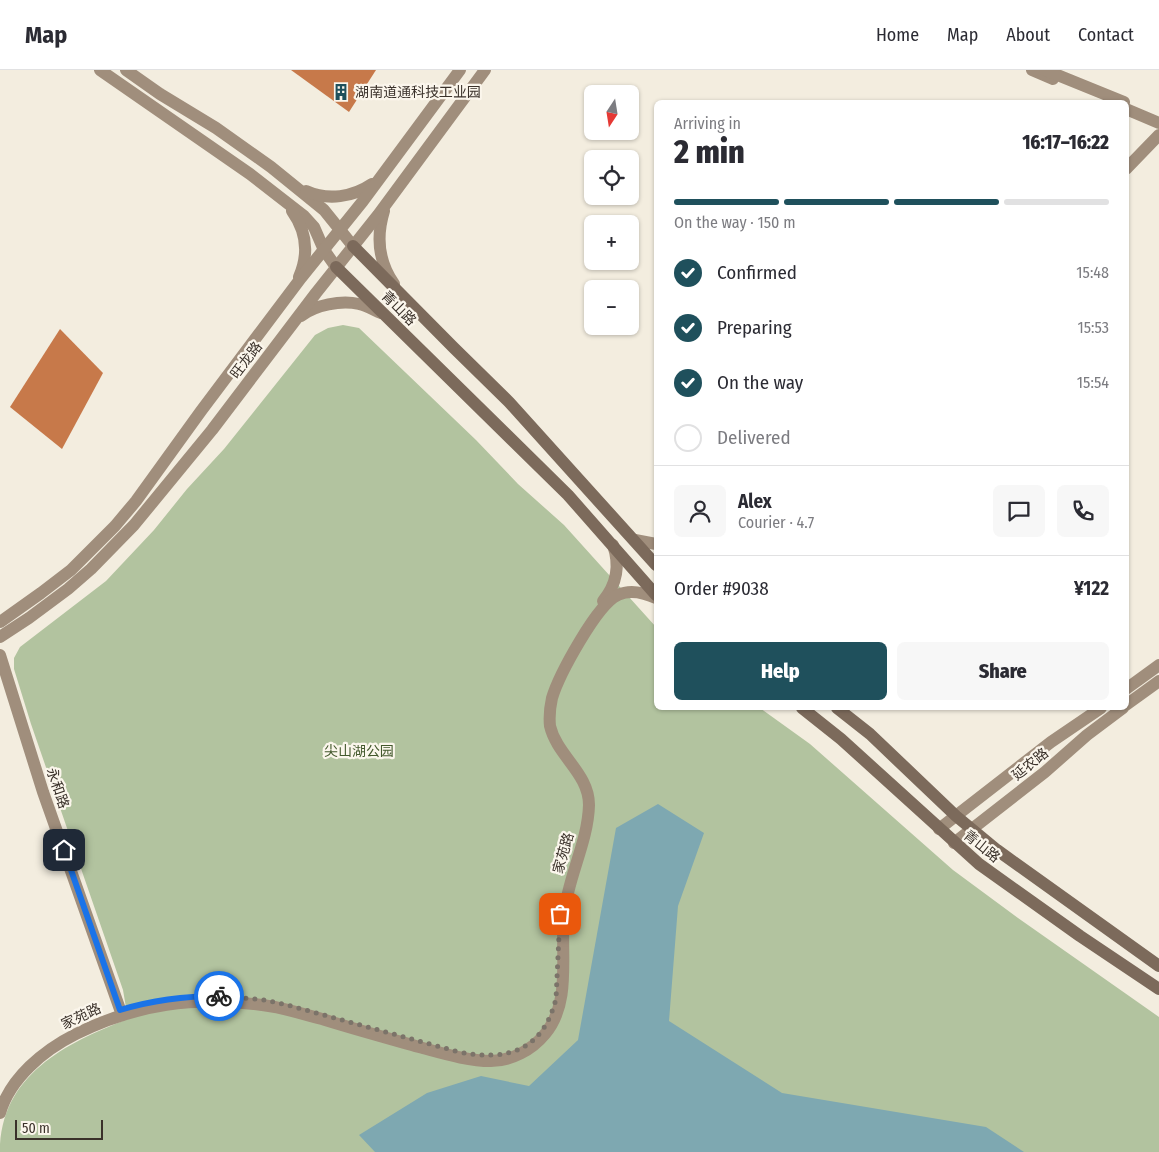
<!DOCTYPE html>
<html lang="en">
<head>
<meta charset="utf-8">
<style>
  body { margin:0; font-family:"Fira Sans Condensed","Noto Sans SC",sans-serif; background:#f7f7f7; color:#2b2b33; height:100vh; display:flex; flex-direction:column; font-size:19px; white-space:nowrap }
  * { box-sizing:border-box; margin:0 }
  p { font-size:16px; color:#7c7c81 }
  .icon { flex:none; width:28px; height:28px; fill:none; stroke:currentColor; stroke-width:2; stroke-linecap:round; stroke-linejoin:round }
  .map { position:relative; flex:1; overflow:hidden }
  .details { position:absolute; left:654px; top:30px; width:475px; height:610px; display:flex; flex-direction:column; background:#fff; border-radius:8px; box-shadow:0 1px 4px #0004 }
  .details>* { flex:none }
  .needle { width:32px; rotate:192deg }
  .tools { position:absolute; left:584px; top:15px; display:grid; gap:10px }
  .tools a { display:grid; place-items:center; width:55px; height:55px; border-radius:8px; background:#fff; box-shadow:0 1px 4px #0004; font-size:25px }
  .scale { position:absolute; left:15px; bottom:12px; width:88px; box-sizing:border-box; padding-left:5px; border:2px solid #3a312a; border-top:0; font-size:14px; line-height:18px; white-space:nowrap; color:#3a312a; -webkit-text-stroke:4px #fbf6ec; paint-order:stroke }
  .pin { position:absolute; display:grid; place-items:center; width:42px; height:42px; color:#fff; margin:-21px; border-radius:10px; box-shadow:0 2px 8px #0006 }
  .courier { position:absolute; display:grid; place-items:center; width:50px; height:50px; margin:-25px; border:4px solid #1a73e8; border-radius:50%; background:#fff; color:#222; box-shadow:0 1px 6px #0007 }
  .headline em { font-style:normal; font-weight:800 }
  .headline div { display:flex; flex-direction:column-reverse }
  .headline { display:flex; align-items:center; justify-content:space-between; height:85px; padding:0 20px }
  h1 { font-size:32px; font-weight:800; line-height:38px }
  .bar { display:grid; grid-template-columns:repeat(4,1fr); gap:8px 5px; align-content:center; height:60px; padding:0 20px }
  .bar i { height:6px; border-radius:4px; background:#e1e1e2 }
  .bar .on { background:#1f505c }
  .bar p { grid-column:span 4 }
  .line { display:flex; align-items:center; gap:12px; padding:0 20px; border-top:1px solid #e1e1e2 }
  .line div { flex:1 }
  .round { display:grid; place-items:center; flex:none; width:52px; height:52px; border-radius:8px; background:#f7f7f7 }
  ol { padding:0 20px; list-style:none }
  li { display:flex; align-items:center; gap:15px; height:55px }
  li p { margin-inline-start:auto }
  li .icon { padding:5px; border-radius:50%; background:#1f505c; color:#fff; stroke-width:4 }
  li:last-child { color:#7c7c81 }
  li i { width:28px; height:28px; border:2px solid #e1e1e2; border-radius:50% }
  .action { display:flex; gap:10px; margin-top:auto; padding:10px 20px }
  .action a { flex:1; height:58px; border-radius:8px; background:#1f505c; color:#fff; font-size:20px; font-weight:800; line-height:58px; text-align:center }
  .action a+a { background:#f7f7f7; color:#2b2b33 }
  header { display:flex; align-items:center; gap:30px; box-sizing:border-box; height:70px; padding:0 25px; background:#fff; border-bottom:1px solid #e1e1e2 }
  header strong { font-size:24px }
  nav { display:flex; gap:28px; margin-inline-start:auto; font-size:18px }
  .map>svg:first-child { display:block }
  .green { fill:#b2c39f }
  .water { fill:#7ea8b1 }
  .building { fill:#c7794a }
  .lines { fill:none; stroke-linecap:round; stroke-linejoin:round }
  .secondary { stroke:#a08e7c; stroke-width:12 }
  .primary { stroke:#7c6a5b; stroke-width:12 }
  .done { stroke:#7b7369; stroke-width:5; stroke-dasharray:0 9 }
  .route { stroke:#1a73e8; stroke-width:6 }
  .labels { text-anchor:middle; stroke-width:4.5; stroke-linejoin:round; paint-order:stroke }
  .poi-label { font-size:14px; fill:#3a312a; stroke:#fbf6ec; text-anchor:start }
  .street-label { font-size:14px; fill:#3a312a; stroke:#fbf6ec }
  .park-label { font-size:14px; fill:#43592d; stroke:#fbf6ec }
</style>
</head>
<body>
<header>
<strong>Map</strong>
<nav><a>Home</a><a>Map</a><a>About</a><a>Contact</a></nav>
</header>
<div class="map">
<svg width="1159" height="1082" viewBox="0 0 1159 1082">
  <rect width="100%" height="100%" fill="#f3eddf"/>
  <path class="green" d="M343,255L359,258L476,370L518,414L564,455L656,557V638H760L810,674L953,800L1018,848L1159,947V1082H0C0,1005 66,973 128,949L123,920L31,654L14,599V588L20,577L106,511L154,460L187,419L224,379L315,265L328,258Z"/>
  <path class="water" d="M658,734L704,763L678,836L669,951L782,1023L986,1057L1024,1082H375L359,1065L427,1023L481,1006L529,1016L578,970L616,758Z"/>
  <g class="building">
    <path d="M291,0H376L349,42Z"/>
    <path d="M60,259L103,303L62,379L10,337Z"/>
  </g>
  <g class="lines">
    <g class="secondary">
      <path d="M100,0L250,104L304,146L314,157L324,180L336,197"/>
      <path d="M126,0L160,24L216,58L271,97L324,140L353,176"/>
      <path d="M1032,0L1053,9"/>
      <path d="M1045,0L1124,32"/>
      <path d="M1126,39L1159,53"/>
      <path d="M1126,99L1159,65"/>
      <path d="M306,121C328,131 353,127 372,114"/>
      <path d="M292,141C307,162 309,184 299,207"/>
      <path d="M384,141C376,167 378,191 394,214"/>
      <path d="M301,246C315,235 341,230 359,234C367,236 374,240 381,243"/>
      <path d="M635,470L656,474"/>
      <path d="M603,531C617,514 620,495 613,475"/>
      <path d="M0,552L41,523L71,500L115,456L136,431L201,341L301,208L363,131L460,0"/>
      <path d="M0,567L29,548L68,519L91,499L134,455L212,360L316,223L378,145L485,0"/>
      <path d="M0,585L43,722L122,945"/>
      <path d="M1126,619L1159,595"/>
      <path d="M1126,635L1159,611"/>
      <path d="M939,759L1051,672L1101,638"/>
      <path d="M954,773L1045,702L1087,665L1123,638"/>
      <path d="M0,1043C10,1008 44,980 76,964C136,934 195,926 262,935C282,937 302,944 322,949C354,959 387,968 419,977C442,983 467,991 491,991C511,991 532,980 545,964C572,932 560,883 564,844C568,807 588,772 589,735C589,703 557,686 550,656C549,646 550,637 552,628C559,605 597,534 618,525C630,519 645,523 656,528"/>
    </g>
    <g class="primary">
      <path d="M353,176L454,278L509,332L656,495"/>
      <path d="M336,197L568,425L656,525"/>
      <path d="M802,638L841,669L979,794L1080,866L1159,919"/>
      <path d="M837,638L870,664L956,746L997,780L1159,896"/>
    </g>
  </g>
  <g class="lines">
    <path class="done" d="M219,926L265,930L287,935L459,982C507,991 542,982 556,929L560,844"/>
    <path class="route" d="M64,780L120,940C153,930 185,926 219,926"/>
  </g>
  <defs>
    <g id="building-bare" transform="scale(1.35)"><path d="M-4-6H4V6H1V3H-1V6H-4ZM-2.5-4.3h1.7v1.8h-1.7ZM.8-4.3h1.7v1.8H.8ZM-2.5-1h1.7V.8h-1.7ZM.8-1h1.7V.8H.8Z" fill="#1f505c" stroke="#fbf6ec" stroke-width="2.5" paint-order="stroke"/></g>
  </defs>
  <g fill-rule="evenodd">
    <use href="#building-bare" x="341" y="22"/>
  </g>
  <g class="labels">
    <g class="poi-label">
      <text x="355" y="27">湖南道通科技工业园</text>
    </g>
    <g class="street-label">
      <text transform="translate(399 238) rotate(45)" y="5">青山路</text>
      <text transform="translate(246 290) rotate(-53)" y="5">旺龙路</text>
      <text transform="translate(1030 694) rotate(-39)" y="5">延农路</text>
      <text transform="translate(58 718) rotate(71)" y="5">永和路</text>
      <text transform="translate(982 776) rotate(39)" y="5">青山路</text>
      <text transform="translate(563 783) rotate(-74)" y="5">家苑路</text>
      <text transform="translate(81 946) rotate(-25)" y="5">家苑路</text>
    </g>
    <g class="park-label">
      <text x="359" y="686">尖山湖公园</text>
    </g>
  </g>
</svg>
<div class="tools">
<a><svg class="needle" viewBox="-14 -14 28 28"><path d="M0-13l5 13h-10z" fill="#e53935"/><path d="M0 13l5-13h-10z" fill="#7c7c81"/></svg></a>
<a><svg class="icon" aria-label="locate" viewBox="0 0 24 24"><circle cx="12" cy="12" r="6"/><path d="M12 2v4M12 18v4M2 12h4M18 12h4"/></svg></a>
<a>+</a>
<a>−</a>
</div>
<div class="scale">50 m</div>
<div class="pin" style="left:560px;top:844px;background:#ea580c"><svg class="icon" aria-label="bag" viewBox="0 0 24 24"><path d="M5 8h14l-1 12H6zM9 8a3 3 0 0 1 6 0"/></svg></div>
<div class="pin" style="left:64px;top:780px;background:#1f2937"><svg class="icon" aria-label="home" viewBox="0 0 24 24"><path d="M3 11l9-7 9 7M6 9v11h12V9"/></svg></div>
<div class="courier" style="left:219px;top:926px"><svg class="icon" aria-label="bike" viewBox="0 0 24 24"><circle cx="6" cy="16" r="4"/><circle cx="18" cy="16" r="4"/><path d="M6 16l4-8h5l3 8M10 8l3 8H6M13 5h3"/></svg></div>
<section class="details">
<div class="headline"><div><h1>2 min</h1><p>Arriving in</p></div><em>16:17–16:22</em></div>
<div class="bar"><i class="on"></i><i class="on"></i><i class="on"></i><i></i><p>On the way · 150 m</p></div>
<ol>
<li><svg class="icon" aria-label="check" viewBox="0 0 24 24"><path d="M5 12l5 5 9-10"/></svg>Confirmed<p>15:48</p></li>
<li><svg class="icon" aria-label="check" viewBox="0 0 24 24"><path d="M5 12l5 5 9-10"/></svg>Preparing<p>15:53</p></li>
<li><svg class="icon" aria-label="check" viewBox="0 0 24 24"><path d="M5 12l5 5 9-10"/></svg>On the way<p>15:54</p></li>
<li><i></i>Delivered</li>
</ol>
<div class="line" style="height:90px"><a class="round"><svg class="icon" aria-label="person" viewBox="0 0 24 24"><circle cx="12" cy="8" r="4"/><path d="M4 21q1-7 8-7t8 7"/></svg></a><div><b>Alex</b><p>Courier · 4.7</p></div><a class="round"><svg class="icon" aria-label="chat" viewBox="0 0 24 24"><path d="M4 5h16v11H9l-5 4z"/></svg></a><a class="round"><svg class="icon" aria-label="phone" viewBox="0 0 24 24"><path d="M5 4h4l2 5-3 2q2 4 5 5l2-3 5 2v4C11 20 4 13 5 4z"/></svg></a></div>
<div class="line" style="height:65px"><div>Order #9038</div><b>¥122</b></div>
<div class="action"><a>Help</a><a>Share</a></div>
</section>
</div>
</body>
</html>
